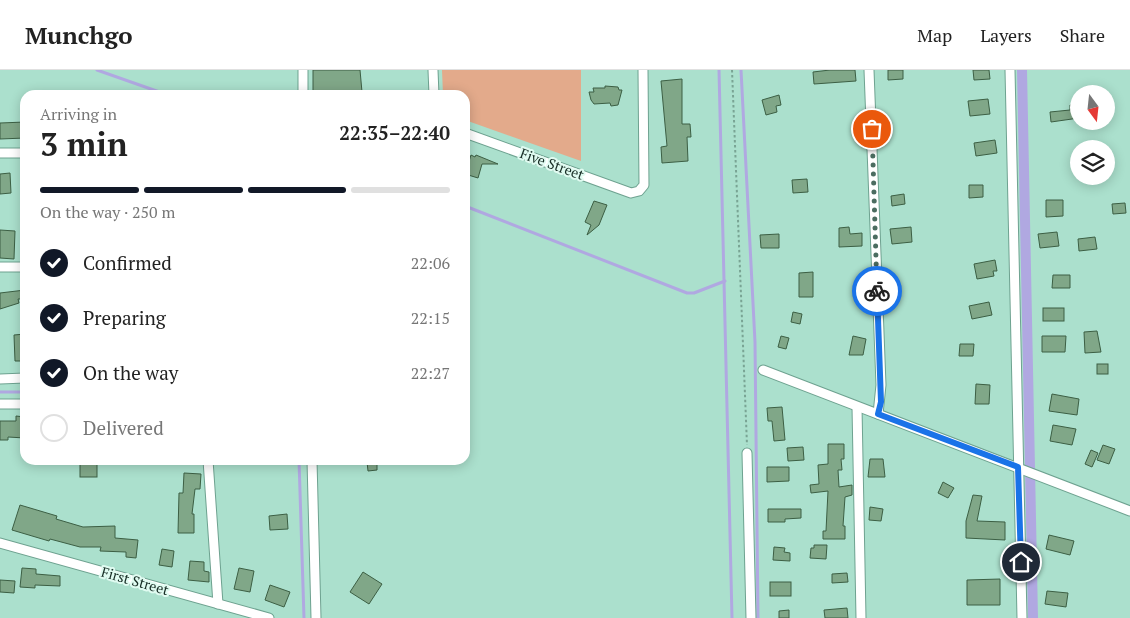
<!DOCTYPE html>
<html lang="en">
<head>
<meta charset="utf-8">
<style>
  body { margin:0; font-family:"PT Serif",serif; background:#f6f6f6; color:#222; height:100vh; display:flex; flex-direction:column; font-size:19px; white-space:nowrap }
  * { box-sizing:border-box; margin:0 }
  p { font-size:16px; color:#767676 }
  .icon { flex:none; width:28px; height:28px; fill:none; stroke:currentColor; stroke-width:2; stroke-linecap:round; stroke-linejoin:round }
  .map { position:relative; flex:1; overflow:hidden }
  .side { position:absolute; left:20px; top:20px; width:450px; height:375px; display:flex; flex-direction:column; background:#fff; border-radius:15px; box-shadow:0 2px 12px #0003 }
  .side>* { flex:none }
  .needle { width:32px; rotate:165deg }
  .buttons { position:absolute; left:1070px; top:15px; display:grid; gap:10px }
  .buttons a { display:grid; place-items:center; width:45px; height:45px; border-radius:50%; background:#fff; box-shadow:0 2px 12px #0003; font-size:25px }
  .pin { position:absolute; display:grid; place-items:center; width:42px; height:42px; color:#fff; margin:-21px; border:2px solid #fff; border-radius:50%; box-shadow:0 1px 5px #0007 }
  .courier { position:absolute; display:grid; place-items:center; width:50px; height:50px; margin:-25px; border:4px solid #1a73e8; border-radius:50%; background:#fff; color:#222; box-shadow:0 1px 6px #0007 }
  .summary em { font-style:normal; font-weight:800 }
  .summary div { display:flex; flex-direction:column-reverse }
  .summary { display:flex; align-items:center; justify-content:space-between; height:85px; padding:0 20px }
  h1 { font-size:32px; font-weight:800; line-height:38px }
  .bar { display:grid; grid-template-columns:repeat(4,1fr); gap:8px 5px; align-content:center; height:60px; padding:0 20px }
  .bar i { height:6px; border-radius:4px; background:#e0e0e0 }
  .bar .selected { background:#111827 }
  .bar p { grid-column:span 4 }
  ol { padding:0 20px; list-style:none }
  li { display:flex; align-items:center; gap:15px; height:55px }
  li p { margin-inline-start:auto }
  li .icon { padding:5px; border-radius:50%; background:#111827; color:#fff; stroke-width:4 }
  li:last-child { color:#767676 }
  li i { width:28px; height:28px; border:2px solid #e0e0e0; border-radius:50% }
  header { display:flex; align-items:center; gap:30px; box-sizing:border-box; height:70px; padding:0 25px; background:#fff; border-bottom:1px solid #e0e0e0 }
  header strong { font-size:24px }
  nav { display:flex; gap:28px; margin-inline-start:auto; font-size:18px }
  .map>svg:first-child { display:block }
  .green { fill:#e3aa8b }
  .lines { fill:none; stroke-linecap:round; stroke-linejoin:round }
  .stream { stroke:#b0a8e1; stroke-width:3 }
  .canal { stroke:#b0a8e1; stroke-width:10 }
  .building { fill:#80a788; stroke:#3c5f44 }
  .street-casing { stroke:#6ea290; stroke-width:11 }
  .path { stroke:#79a494; stroke-width:2; stroke-dasharray:2.5 2.5; stroke-linecap:butt }
  .street { stroke:#fff; stroke-width:9 }
  .done { stroke:#4b6c60; stroke-width:5; stroke-dasharray:0 9 }
  .route { stroke:#1a73e8; stroke-width:6 }
  .labels { text-anchor:middle; stroke-width:4; stroke-linejoin:round; paint-order:stroke }
  .street-label { font-size:14px; fill:#172d25; stroke:#e0fbf1 }
</style>
</head>
<body>
<header>
<strong>Munchgo</strong>
<nav><a>Map</a><a>Layers</a><a>Share</a></nav>
</header>
<div class="map">
<svg width="1130" height="548" viewBox="0 0 1130 548">
  <rect width="100%" height="100%" fill="#abe0cd"/>
  <path class="green" d="M442,0H581V91L465,50V25H443Z"/>
  <g class="lines">
    <g class="stream">
      <path d="M97,0L168,25"/>
      <path d="M719,0L732,548"/>
      <path d="M741,0L755,272L758,548"/>
      <path d="M465,136L687,223H694L725,211"/>
      <path d="M0,322H25"/>
      <path d="M299,390L304,548"/>
    </g>
    <path class="canal" d="M1022,0L1033,548"/>
  </g>
  <g class="building">
    <path d="M313,0H360L362,22L313,25Z"/>
    <path d="M830,0H855L856,11L814,14L813,2Z"/>
    <path d="M888,0H903V9L888,10Z"/>
    <path d="M973,0H989L990,9L974,10Z"/>
    <path d="M682,9V54H690L691,67H687L688,91L662,93L661,77L667,76L661,11Z"/>
    <path d="M605,16L618,17L619,20H622L618,35L611,36L610,33L594,34L591,30L589,22H594L593,18H605Z"/>
    <path d="M779,25L781,35L776,36L777,42L766,45L762,30Z"/>
    <path d="M988,29L990,44L970,46L968,31Z"/>
    <path d="M1070,35H1079V48L1051,52L1050,42L1070,40Z"/>
    <path d="M25,52V68L0,69V53Z"/>
    <path d="M995,70L997,83L976,86L974,73Z"/>
    <path d="M471,85L475,87L476,85L498,94H482L478,108L465,104Z"/>
    <path d="M10,103L11,123L0,124V104Z"/>
    <path d="M807,109L808,122L793,123L792,110Z"/>
    <path d="M969,115H983V127L969,128Z"/>
    <path d="M904,124L905,134L892,136L891,126Z"/>
    <path d="M1046,130H1063V146L1046,147Z"/>
    <path d="M594,131L607,135L599,155L587,165L591,155L585,152Z"/>
    <path d="M1125,133L1126,143L1113,144L1112,134Z"/>
    <path d="M849,157L850,164L862,163V176L839,177V158Z"/>
    <path d="M911,157L912,172L892,174L890,159Z"/>
    <path d="M0,160L15,161L14,189L0,188Z"/>
    <path d="M1057,162L1059,176L1040,178L1038,164Z"/>
    <path d="M779,164V178H761L760,165Z"/>
    <path d="M1095,167L1097,179L1079,181L1078,169Z"/>
    <path d="M995,190L997,201H993L994,206L977,209L974,194Z"/>
    <path d="M813,202V227H799V203Z"/>
    <path d="M1053,205H1070V218H1052Z"/>
    <path d="M25,220V229H18L19,233L0,239V223Z"/>
    <path d="M989,232L992,245L972,249L969,236Z"/>
    <rect x="1043" y="238" width="21" height="13"/>
    <path d="M793,242L802,244L800,254L791,252Z"/>
    <path d="M1097,261L1101,282L1085,283L1084,262Z"/>
    <path d="M25,264V291H15L14,265Z"/>
    <path d="M781,266L789,268L786,279L778,277Z"/>
    <path d="M853,266L866,269L863,285H849Z"/>
    <path d="M1042,266H1066L1065,282H1042Z"/>
    <path d="M960,274H974L973,286H959Z"/>
    <rect x="1097" y="294" width="11" height="10"/>
    <path d="M976,314L990,315L989,334H975Z"/>
    <path d="M1052,324L1079,329L1077,345L1049,341Z"/>
    <path d="M782,337L785,370L774,371L772,351H768L767,338Z"/>
    <path d="M16,346L25,347V368L8,367V370H0V351H16Z"/>
    <path d="M1053,355L1076,359L1072,375L1050,371Z"/>
    <path d="M828,374H844V389H841L842,400H838L839,417L852,415V425L845,427L843,456H845V469H823V461H826L828,421L811,423L810,415L819,414L818,395L828,394Z"/>
    <path d="M1103,375L1115,379L1109,394L1097,390Z"/>
    <path d="M803,377L804,390L788,391L787,378Z"/>
    <path d="M1091,380L1098,383L1092,397L1085,394Z"/>
    <path d="M870,389H883L885,407H868Z"/>
    <rect x="80" y="390" width="17" height="17"/>
    <path d="M377,391V400L368,401L367,392Z"/>
    <path d="M767,397H789V411L767,412Z"/>
    <path d="M184,403L201,404L200,419H195L192,444H194V463H178L179,423H183Z"/>
    <path d="M943,412L954,418L948,428L938,423Z"/>
    <path d="M973,425L982,426L977,451L1005,452V470L966,468V451Z"/>
    <path d="M20,435L57,446L56,449L83,457L115,456V468L138,470L136,488L126,487V482L100,481L101,477H80L50,469L49,471L12,460Z"/>
    <path d="M870,437L883,439L881,451L869,450Z"/>
    <path d="M768,439H801V448L785,449V452H768Z"/>
    <path d="M287,444L288,459L270,460L269,446Z"/>
    <path d="M1049,465L1074,471L1070,485L1046,479Z"/>
    <path d="M814,475H827L826,489L810,488L811,478H814Z"/>
    <path d="M774,477L785,478L784,482L790,483V491L773,490Z"/>
    <path d="M162,479L174,481L172,497L159,495Z"/>
    <path d="M190,491L204,492V501L209,502V512L188,510Z"/>
    <path d="M22,498L36,499V504L60,506V516L35,515V518L20,517Z"/>
    <path d="M239,498L254,501L250,522L234,519Z"/>
    <path d="M363,502L382,514L369,534L350,522Z"/>
    <path d="M847,503L848,512L832,513V504Z"/>
    <path d="M1000,509V535H967V510Z"/>
    <path d="M0,510L15,511L14,523L0,522Z"/>
    <rect x="770" y="512" width="21" height="14"/>
    <path d="M270,515L290,522L284,537L265,530Z"/>
    <path d="M1047,521L1068,523L1066,537L1045,534Z"/>
    <path d="M847,538L848,548H825L824,540Z"/>
    <path d="M789,540V548H779V541Z"/>
  </g>
  <g class="lines">
    <g class="street-casing">
      <g id="street">
        <path d="M303,0V25"/>
        <path d="M433,0L434,25"/>
        <path d="M869,0L881,315L878,344"/>
        <path d="M1010,0L1022,548"/>
        <path d="M465,63L631,123L639,121L644,115L643,0"/>
        <path d="M0,83H25"/>
        <path d="M0,197H25"/>
        <path d="M763,300L1130,441"/>
        <path d="M0,309L25,308"/>
        <path d="M0,334H25"/>
        <path d="M857,337L861,548"/>
        <path d="M747,383L751,548"/>
        <path d="M208,390L218,534"/>
        <path d="M312,390L316,548"/>
        <path d="M0,473L269,548"/>
      </g>
    </g>
    <path class="path" d="M732,0L747,375"/>
    <use href="#street" class="street"/>
  </g>
  <g class="lines">
    <path class="done" d="M872,59L877,221"/>
    <path class="route" d="M877,221L881,332L878,344L1018,397L1021,492"/>
  </g>
  <g class="labels">
    <g class="street-label">
      <text transform="translate(552 94) rotate(20)" y="5">Five Street</text>
      <text transform="translate(135 511) rotate(16)" y="5">First Street</text>
    </g>
  </g>
</svg>
<div class="buttons">
<a><svg class="needle" viewBox="-14 -14 28 28"><path d="M0-13l5 13h-10z" fill="#e53935"/><path d="M0 13l5-13h-10z" fill="#767676"/></svg></a>
<a><svg class="icon" aria-label="layers" viewBox="0 0 24 24"><path d="M12 4l9 5-9 5-9-5zM3 14l9 5 9-5"/></svg></a>
</div>
<div class="pin" style="left:872px;top:59px;background:#ea580c"><svg class="icon" aria-label="bag" viewBox="0 0 24 24"><path d="M5 8h14l-1 12H6zM9 8a3 3 0 0 1 6 0"/></svg></div>
<div class="pin" style="left:1021px;top:492px;background:#1f2937"><svg class="icon" aria-label="home" viewBox="0 0 24 24"><path d="M3 11l9-7 9 7M6 9v11h12V9"/></svg></div>
<div class="courier" style="left:877px;top:221px"><svg class="icon" aria-label="bike" viewBox="0 0 24 24"><circle cx="6" cy="16" r="4"/><circle cx="18" cy="16" r="4"/><path d="M6 16l4-8h5l3 8M10 8l3 8H6M13 5h3"/></svg></div>
<section class="side">
<div class="summary"><div><h1>3 min</h1><p>Arriving in</p></div><em>22:35–22:40</em></div>
<div class="bar"><i class="selected"></i><i class="selected"></i><i class="selected"></i><i></i><p>On the way · 250 m</p></div>
<ol>
<li><svg class="icon" aria-label="check" viewBox="0 0 24 24"><path d="M5 12l5 5 9-10"/></svg>Confirmed<p>22:06</p></li>
<li><svg class="icon" aria-label="check" viewBox="0 0 24 24"><path d="M5 12l5 5 9-10"/></svg>Preparing<p>22:15</p></li>
<li><svg class="icon" aria-label="check" viewBox="0 0 24 24"><path d="M5 12l5 5 9-10"/></svg>On the way<p>22:27</p></li>
<li><i></i>Delivered</li>
</ol>
</section>
</div>
</body>
</html>
